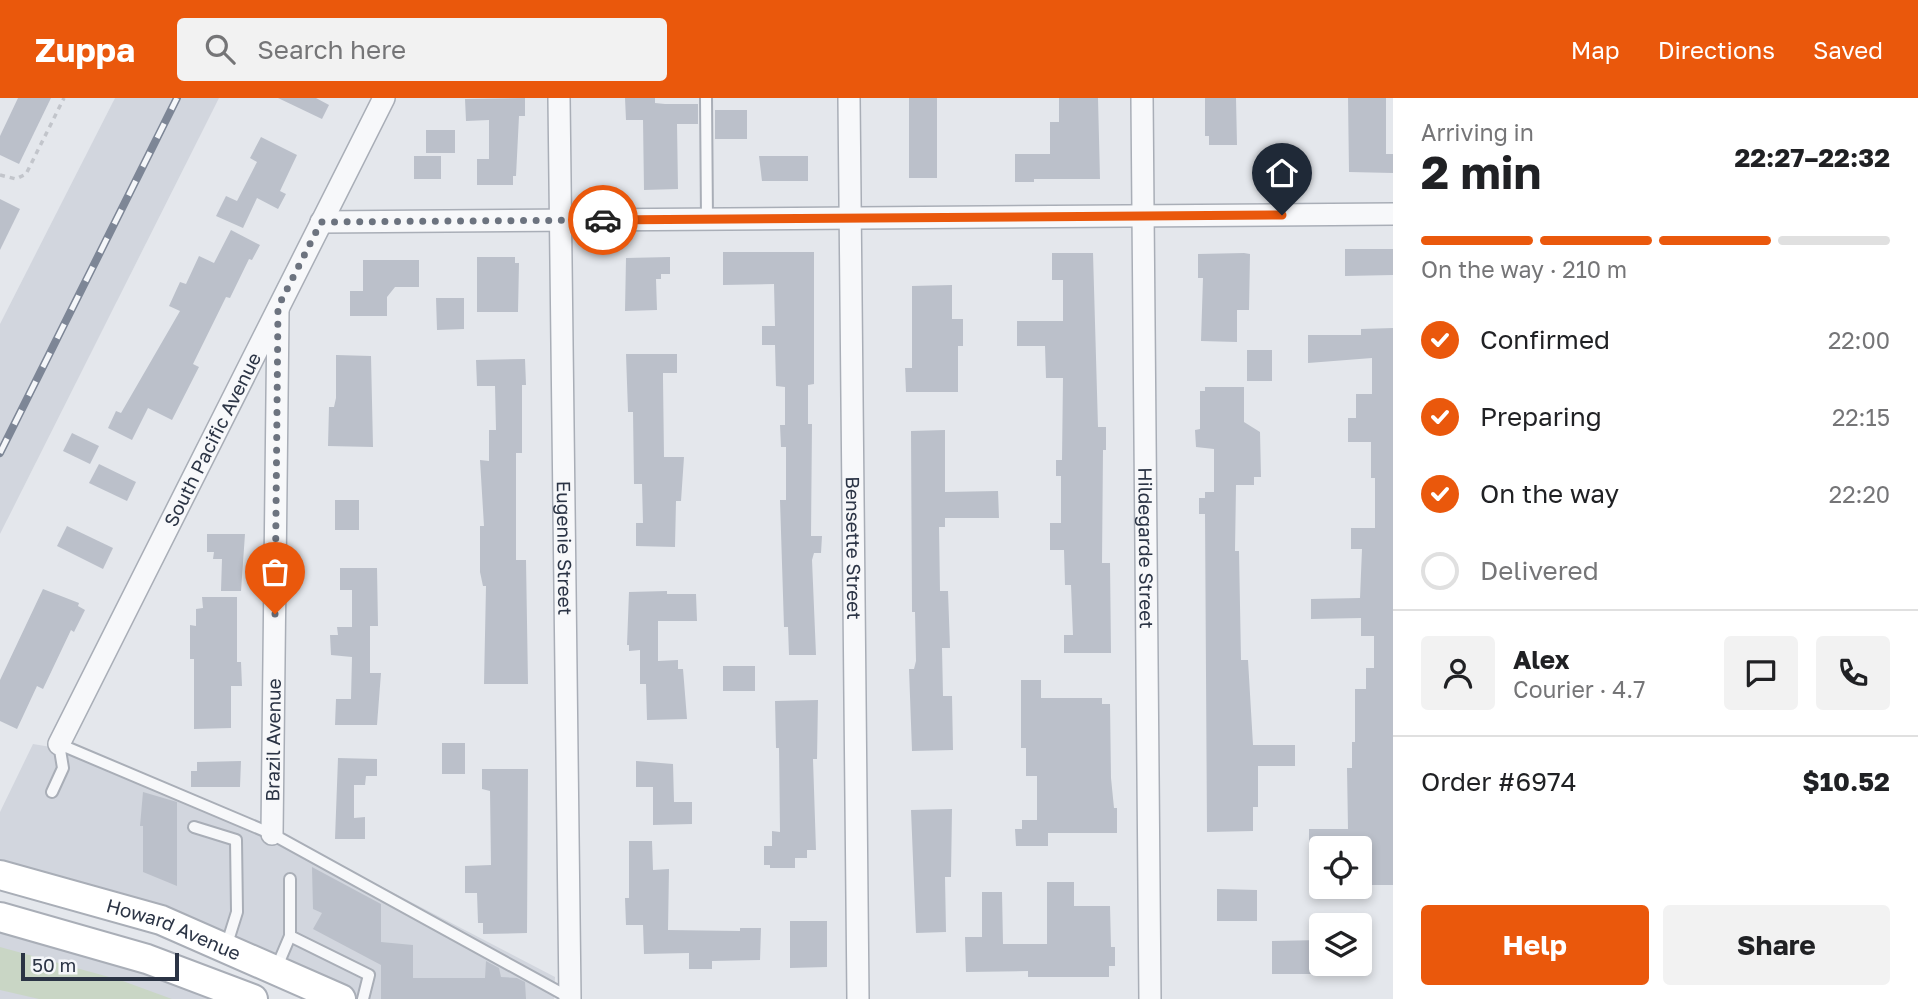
<!DOCTYPE html>
<html lang="en">
<head>
<meta charset="utf-8">
<style>
  body { margin:0; font-family:"Golos Text",sans-serif; background:#f2f2f2; color:#202124; height:100vh; display:flex; flex-direction:column; font-size:26px; white-space:nowrap }
  * { box-sizing:border-box; margin:0 }
  p { font-size:23px; color:#757577 }
  .icon { flex:none; width:38px; height:38px; fill:none; stroke:currentColor; stroke-width:2; stroke-linecap:round; stroke-linejoin:round }
  .map { position:relative; flex:1; overflow:hidden }
  .panel { display:flex; flex-direction:column; background:#fff; width:525px }
  .panel>* { flex:none }
  .buttons { position:absolute; left:1309px; top:738px; display:grid; gap:14px }
  .buttons a { display:grid; place-items:center; width:63px; height:63px; border-radius:7px; background:#fff; box-shadow:0 4px 10px #0003; font-size:35px }
  .scale { position:absolute; left:21px; bottom:18px; width:158px; box-sizing:border-box; padding-left:7px; border:4px solid #2b3445; border-top:0; font-size:19px; line-height:24px; white-space:nowrap; color:#2b3445; -webkit-text-stroke:5px #f4f6f9; paint-order:stroke }
  .pin { position:absolute; display:grid; place-items:center; width:60px; height:60px; color:#fff; margin:-72px -30px; border-radius:50% 50% 50% 0; rotate:-45deg; box-shadow:0 0 7px #0007 }
  .pin .icon { rotate:45deg }
  .courier { position:absolute; display:grid; place-items:center; width:70px; height:70px; margin:-35px; border:5px solid #ea580c; border-radius:50%; background:#fff; color:#222; box-shadow:0 2px 9px #0007 }
  .headline em { font-style:normal; font-weight:700 }
  .headline div { display:flex; flex-direction:column-reverse }
  .headline { display:flex; align-items:center; justify-content:space-between; height:119px; padding:0 28px }
  h1 { font-size:46px; font-weight:700; line-height:52px }
  .bar { display:grid; grid-template-columns:repeat(4,1fr); gap:10px 7px; align-content:center; height:84px; padding:0 28px }
  .bar i { height:9px; border-radius:5px; background:#e0e0e0 }
  .bar .active { background:#ea580c }
  .bar p { grid-column:span 4 }
  .line { display:flex; align-items:center; gap:18px; padding:0 28px; border-top:2px solid #e0e0e0 }
  .line div { flex:1 }
  .round { display:grid; place-items:center; flex:none; width:74px; height:74px; border-radius:7px; background:#f2f2f2 }
  ol { padding:0 28px; list-style:none }
  li { display:flex; align-items:center; gap:21px; height:77px }
  li p { margin-inline-start:auto }
  li .icon { padding:7px; border-radius:50%; background:#ea580c; color:#fff; stroke-width:4 }
  li:last-child { color:#757577 }
  li i { width:38px; height:38px; border:4px solid #e0e0e0; border-radius:50% }
  .button { display:flex; gap:14px; margin-top:auto; padding:14px 28px }
  .button a { flex:1; height:80px; border-radius:7px; background:#ea580c; color:#fff; font-size:28px; font-weight:700; line-height:80px; text-align:center }
  .button a+a { background:#f2f2f2; color:#202124 }
  header { display:flex; align-items:center; gap:42px; box-sizing:border-box; height:98px; padding:0 35px; background:#ea580c; color:#fff }
  header strong { font-size:33px }
  nav { display:flex; gap:38px; margin-inline-start:auto; font-size:24px }
  .search { width:490px; height:63px; background:#f2f2f2; display:flex; align-items:center; gap:18px; box-sizing:border-box; padding:0 24px; border-radius:7px; color:#757577; font-size:26px }
  main { display:flex; flex:1; min-height:0 }
  .map>svg:first-child { display:block }
  .built { fill:#d2d6de }
  .green { fill:#c9d6c5 }
  .building { fill:#bbc0ca }
  .lines { fill:none; stroke-linecap:round; stroke-linejoin:round }
  .service-casing { stroke:#a9aeb7; stroke-width:14 }
  .minor-casing { stroke:#a9aeb7; stroke-width:24 }
  .secondary-casing { stroke:#a9aeb7; stroke-width:32 }
  .path { stroke:#c2c5cb; stroke-width:3.5; stroke-dasharray:5 5; stroke-linecap:butt }
  .service { stroke:#f7f8fa; stroke-width:10 }
  .minor { stroke:#f7f8fa; stroke-width:21 }
  .secondary { stroke:#fff; stroke-width:28 }
  .rail-casing { stroke:#7d8696; stroke-width:8 }
  .rail { stroke:#f4f6f9; stroke-width:5; stroke-dasharray:16; stroke-linecap:butt }
  .done { stroke:#6c737f; stroke-width:7; stroke-dasharray:0 12.6 }
  .route { stroke:#ea580c; stroke-width:9 }
  .labels { text-anchor:middle; stroke-width:6; stroke-linejoin:round; paint-order:stroke }
  .street-label { font-size:19px; fill:#2b3445; stroke:#f4f6f9 }
</style>
</head>
<body>
<header>
<strong>Zuppa</strong>
<div class="search"><svg class="icon" aria-label="search" viewBox="0 0 24 24"><circle cx="10" cy="10" r="6"/><path d="M15 15l6 6"/></svg>Search here</div>
<nav><a>Map</a><a>Directions</a><a>Saved</a></nav>
</header>
<main>
<div class="map">
<svg width="1393" height="901" viewBox="0 0 1393 901">
  <rect width="100%" height="100%" fill="#e4e7ec"/>
  <g class="built">
    <path d="M115,0H219L0,436V226Z"/>
    <path d="M33,646L51,649H81L288,740L555,879L554,901H356L278,862L0,767V714Z"/>
    <path d="M0,833L80,854L213,901H0Z"/>
  </g>
  <path class="green" d="M0,849L120,882L172,901H39L0,892Z"/>
  <g class="building">
    <path d="M18,0H51L19,66L0,57V38Z"/>
    <path d="M278,0H316L329,7L322,21Z"/>
    <path d="M525,0V18H519L516,78H513V87H477V61H489V22L466,23L465,1Z"/>
    <path d="M625,0H655V5L665,6H698V26H677L678,91L644,92L643,22H626Z"/>
    <rect x="909" y="0" width="28" height="80"/>
    <path d="M1059,0H1098L1100,81H1034V84H1015V56H1050V24H1059Z"/>
    <path d="M1205,0H1236L1237,47H1209V38H1205Z"/>
    <path d="M1348,0H1386V56H1393V75L1349,74Z"/>
    <rect x="715" y="12" width="32" height="29"/>
    <rect x="426" y="32" width="29" height="23"/>
    <path d="M261,39L297,57L280,93L286,96L278,111L257,100L243,130L216,118L226,98L237,103L257,64L250,60Z"/>
    <rect x="414" y="58" width="27" height="23"/>
    <path d="M759,58H808V83H762Z"/>
    <path d="M0,101L20,111L0,152Z"/>
    <path d="M231,132L260,147L252,162L249,161L230,200L226,199L193,266L199,269L172,322L148,310L132,342L108,330L116,313L121,315L180,213L169,208L180,184L186,186L199,158L214,165Z"/>
    <path d="M1345,151H1393V177L1345,178Z"/>
    <path d="M723,154H814V286L808,287V326H812L811,438H822L821,455H814L812,462L816,557H789L788,529H784L780,402H786V349H781L780,327H785V289L776,288L775,247H762V228H775L774,186L723,187Z"/>
    <path d="M1052,155H1093L1098,329H1106V352H1103L1102,465H1110L1111,555H1064V537H1073L1071,487H1065L1064,452H1050V425H1061V378H1056V362H1062L1063,280H1046L1045,248H1017V223H1063V182H1052Z"/>
    <path d="M1244,155L1250,156L1249,212H1237V244L1201,243L1203,180H1198V156Z"/>
    <path d="M477,159H515V165H519L518,214H477Z"/>
    <path d="M670,159V176H661V181H656L657,212L625,213L626,160Z"/>
    <path d="M363,162H419V189H395L387,199V218H350V193H363Z"/>
    <path d="M952,187V221H963V248H958V294H906L905,270H912V188Z"/>
    <path d="M436,200H464V231L437,232Z"/>
    <path d="M1393,230V787H1361L1360,748H1309V731H1348L1347,670H1352V644H1355V591H1366V570H1374V538H1361V520L1311,521V501L1360,500L1362,451H1351V430H1375V380H1371V344H1348V320H1356V296H1372V260L1308,265V237H1361V231Z"/>
    <rect x="1247" y="252" width="25" height="31"/>
    <path d="M626,256H677V275H663V281L664,359H684L681,403H676L675,449L636,448V425H643L642,386H634L633,314H628Z"/>
    <path d="M336,257L371,258L373,349L328,348L329,309H334L336,300Z"/>
    <path d="M525,261L526,287H522V355H516V462H526L528,586H484L486,488H483L480,474V428H484L480,362L489,363V332H496L495,288H477L476,262Z"/>
    <path d="M1205,289H1244V324L1260,334L1261,379H1254V387H1236L1235,453H1239L1241,562H1248L1253,647H1295V668H1258V709H1253V733L1207,734L1205,416H1199V400H1205V394H1214V351L1196,349L1195,332L1200,331V293H1205Z"/>
    <path d="M945,332V394L998,393L999,420H945V429H939L940,493H948L950,550H942L943,598H952L953,652L912,653L909,571H914L916,563L915,514H912L911,333Z"/>
    <path d="M72,335L99,348L90,366L63,353Z"/>
    <path d="M99,366L136,384L127,403L89,385Z"/>
    <rect x="335" y="402" width="24" height="30"/>
    <path d="M67,428L113,450L103,471L57,448Z"/>
    <path d="M207,436H245L241,493H221L222,461H213L214,454H207Z"/>
    <path d="M340,470H377L378,528H370V575H381L377,627H335L336,601H351L352,559L331,557L330,537H338L337,529H352V492H340Z"/>
    <path d="M43,491L79,505L78,508L85,512L74,534L71,532L43,591L37,588L17,631L0,623V582Z"/>
    <path d="M667,493V496H696L697,523H658V563L678,562V571H683L687,621L647,622L646,586H640V552L629,553V547H627L629,494Z"/>
    <path d="M202,499H237V564H241L242,588H231V630L194,631V561H190V527L196,528V511L203,510Z"/>
    <rect x="723" y="568" width="32" height="25"/>
    <path d="M1021,582H1041V600H1102V606H1110L1111,680L1114,710H1117V735H1048V748H1016L1015,731H1022V722H1037V678H1026V650H1021Z"/>
    <path d="M818,602L817,661H813L816,752H807V760H795V770H770V767H764V748H772V733L780,734L779,650H776L775,603Z"/>
    <rect x="442" y="645" width="23" height="31"/>
    <path d="M338,660L377,661V678H366L365,687H354V720L365,719V741H335Z"/>
    <path d="M241,663L240,689H191V673H197V664Z"/>
    <path d="M636,663L673,666L674,704H692V726L653,727V689H636Z"/>
    <path d="M482,671H528L527,835L483,836V825H478L477,795H465V768L491,767L490,693L482,691Z"/>
    <path d="M143,694L177,704V788L143,774V728H140Z"/>
    <path d="M952,711L951,779H945L946,834L916,835L911,712Z"/>
    <path d="M629,743H652L653,772L669,771L668,832L740,833V830H761L760,862L712,863V871H689V855L644,856L643,827H626L625,800H629Z"/>
    <path d="M312,769L381,806V844L413,847V880H485L486,863L499,870L501,879L517,880L525,884L526,901H381V867L313,831L322,815L313,811Z"/>
    <path d="M1047,784H1074V808H1110L1111,849H1115V868H1109V879H1028V873L966,874L965,839H982V794H1002L1003,846H1047Z"/>
    <path d="M1217,791L1257,792V823H1217Z"/>
    <path d="M790,823H827V869L790,870Z"/>
    <path d="M1321,842V876H1272V843Z"/>
  </g>
  <g class="lines">
    <g class="service-casing">
      <g id="service">
        <path d="M706,0L707,121"/>
        <path d="M59,646L272,736L570,900"/>
        <path d="M52,694L63,670L59,646"/>
        <path d="M194,729L236,742L237,814L226,849"/>
        <path d="M290,838L369,877L363,901"/>
        <path d="M276,871L290,838V781"/>
      </g>
    </g>
    <g class="minor-casing">
      <g id="minor">
        <path id="s1" d="M559,0L570,901"/>
        <path id="s2" d="M849,0L858,901"/>
        <path id="s3" d="M1142,0L1150,901"/>
        <path d="M321,124L1393,116"/>
        <path id="s4" d="M59,646L384,0"/>
        <path id="s5" d="M272,736L278,213"/>
      </g>
    </g>
    <g class="secondary-casing">
      <g id="secondary">
        <path id="s6" d="M0,777L161,822L341,901"/>
        <path d="M0,819L147,861L253,901"/>
      </g>
    </g>
    <path class="path" d="M0,77L16,81L26,76L64,0"/>
    <use href="#service" class="service"/>
    <use href="#minor" class="minor"/>
    <use href="#secondary" class="secondary"/>
    <g class="rail-casing">
      <path id="rail" d="M0,355L177,0"/>
    </g>
    <use href="#rail" class="rail"/>
  </g>
  <g class="lines">
    <path class="done" d="M275,516L278,209L321,124L603,122"/>
    <path class="route" d="M603,122L1282,117"/>
  </g>
  <g class="labels">
    <g class="street-label">
      <text dy="7" stroke="none"><textPath href="#s4" startOffset="341">South Pacific Avenue</textPath></text>
      <text dy="7" stroke="none"><textPath href="#s3" startOffset="450">Hildegarde Street</textPath></text>
      <text dy="7" stroke="none"><textPath href="#s1" startOffset="450">Eugenie Street</textPath></text>
      <text dy="7" stroke="none"><textPath href="#s2" startOffset="450">Bensette Street</textPath></text>
      <text dy="7" stroke="none"><textPath href="#s5" startOffset="94">Brazil Avenue</textPath></text>
      <text dy="7" stroke="none"><textPath href="#s6" startOffset="182">Howard Avenue</textPath></text>
    </g>
  </g>
</svg>
<div class="buttons">
<a><svg class="icon" aria-label="locate" viewBox="0 0 24 24"><circle cx="12" cy="12" r="6"/><path d="M12 2v4M12 18v4M2 12h4M18 12h4"/></svg></a>
<a><svg class="icon" aria-label="layers" viewBox="0 0 24 24"><path d="M12 4l9 5-9 5-9-5zM3 14l9 5 9-5"/></svg></a>
</div>
<div class="scale">50 m</div>
<div class="pin" style="left:275px;top:516px;background:#ea580c"><svg class="icon" aria-label="bag" viewBox="0 0 24 24"><path d="M5 8h14l-1 12H6zM9 8a3 3 0 0 1 6 0"/></svg></div>
<div class="pin" style="left:1282px;top:117px;background:#1f2937"><svg class="icon" aria-label="home" viewBox="0 0 24 24"><path d="M3 11l9-7 9 7M6 9v11h12V9"/></svg></div>
<div class="courier" style="left:603px;top:122px"><svg class="icon" aria-label="car" viewBox="0 0 24 24"><path d="M5 17H2v-5l4-1 3-4h7l3 4 3 1v5h-3M9 17h6M6 11h13"/><circle cx="7" cy="17" r="2"/><circle cx="17" cy="17" r="2"/></svg></div>
</div>
<section class="panel">
<div class="headline"><div><h1>2 min</h1><p>Arriving in</p></div><em>22:27–22:32</em></div>
<div class="bar"><i class="active"></i><i class="active"></i><i class="active"></i><i></i><p>On the way · 210 m</p></div>
<ol>
<li><svg class="icon" aria-label="check" viewBox="0 0 24 24"><path d="M5 12l5 5 9-10"/></svg>Confirmed<p>22:00</p></li>
<li><svg class="icon" aria-label="check" viewBox="0 0 24 24"><path d="M5 12l5 5 9-10"/></svg>Preparing<p>22:15</p></li>
<li><svg class="icon" aria-label="check" viewBox="0 0 24 24"><path d="M5 12l5 5 9-10"/></svg>On the way<p>22:20</p></li>
<li><i></i>Delivered</li>
</ol>
<div class="line" style="height:126px"><a class="round"><svg class="icon" aria-label="person" viewBox="0 0 24 24"><circle cx="12" cy="8" r="4"/><path d="M4 21q1-7 8-7t8 7"/></svg></a><div><b>Alex</b><p>Courier · 4.7</p></div><a class="round"><svg class="icon" aria-label="chat" viewBox="0 0 24 24"><path d="M4 5h16v11H9l-5 4z"/></svg></a><a class="round"><svg class="icon" aria-label="phone" viewBox="0 0 24 24"><path d="M5 4h4l2 5-3 2q2 4 5 5l2-3 5 2v4C11 20 4 13 5 4z"/></svg></a></div>
<div class="line" style="height:91px"><div>Order #6974</div><b>$10.52</b></div>
<div class="button"><a>Help</a><a>Share</a></div>
</section>
</main>
</body>
</html>
